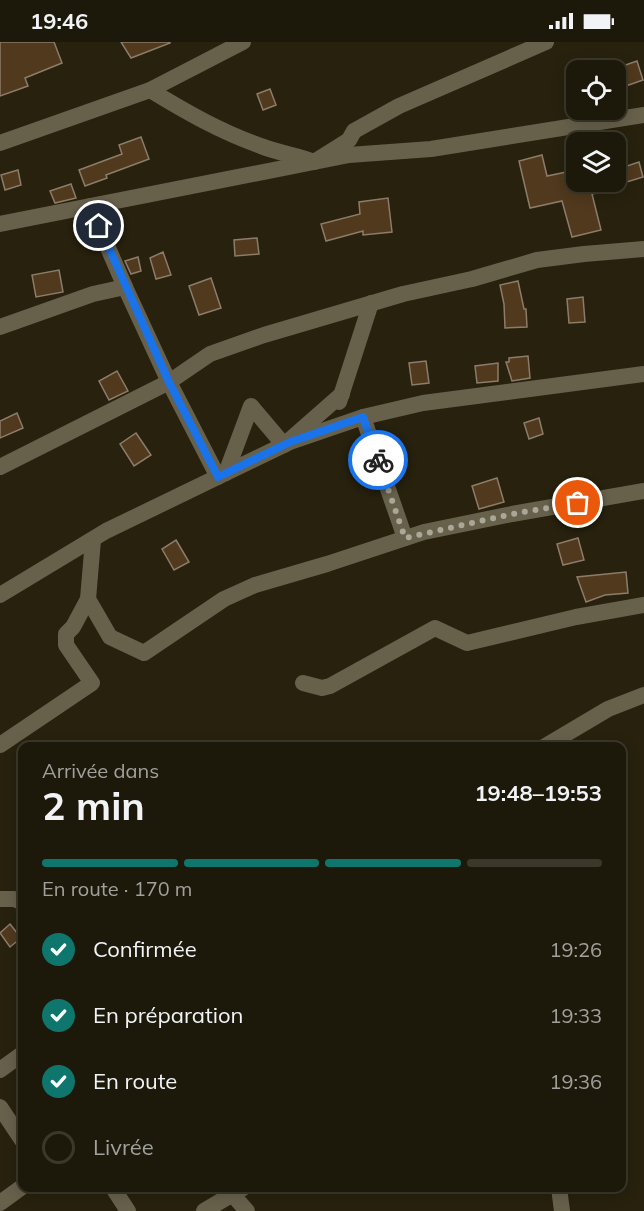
<!DOCTYPE html>
<html lang="fr">
<head>
<meta charset="utf-8">
<style>
  body { margin:0; font-family:Mulish,sans-serif; background:#2a2618; color:#f1f3f6; height:100vh; display:flex; flex-direction:column; font-size:22px; white-space:nowrap }
  * { box-sizing:border-box; margin:0 }
  p { font-size:20px; color:#a0a09c }
  .icon { flex:none; width:33px; height:33px; fill:none; stroke:currentColor; stroke-width:2; stroke-linecap:round; stroke-linejoin:round }
  .map { position:relative; flex:1; overflow:hidden }
  .drawer { position:absolute; left:18px; top:700px; width:608px; height:450px; display:flex; flex-direction:column; background:#1d190a; border-radius:12px; box-shadow:0 3px 15px #0003,0 0 0 2px #3b382b }
  .drawer>* { flex:none }
  .controls { position:absolute; left:566px; top:18px; display:grid; gap:12px }
  .controls a { display:grid; place-items:center; width:60px; height:60px; border-radius:12px; background:#1d190a; box-shadow:0 3px 15px #0003,0 0 0 2px #3b382b; font-size:30px }
  .pin { position:absolute; display:grid; place-items:center; width:51px; height:51px; color:#fff; margin:-26px; border:3px solid #fff; border-radius:50%; box-shadow:0 2px 6px #0007 }
  .courier { position:absolute; display:grid; place-items:center; width:60px; height:60px; margin:-30px; border:4px solid #1a73e8; border-radius:50%; background:#fff; color:#222; box-shadow:0 2px 8px #0007 }
  .head em { font-style:normal; font-weight:700 }
  .head div { display:flex; flex-direction:column-reverse }
  .head { display:flex; align-items:center; justify-content:space-between; height:102px; padding:0 24px }
  h1 { font-size:39px; font-weight:700; line-height:45px }
  .bar { display:grid; grid-template-columns:repeat(4,1fr); gap:9px 6px; align-content:center; height:72px; padding:0 24px }
  .bar i { height:8px; border-radius:4px; background:#3b382b }
  .bar .on { background:#0f766e }
  .bar p { grid-column:span 4 }
  ol { padding:0 24px; list-style:none }
  li { display:flex; align-items:center; gap:18px; height:66px }
  li p { margin-inline-start:auto }
  li .icon { padding:6px; border-radius:50%; background:#0f766e; color:#fff; stroke-width:4 }
  li:last-child { color:#a0a09c }
  li i { width:33px; height:33px; border:3px solid #3b382b; border-radius:50% }
  .status { display:flex; justify-content:space-between; align-items:center; height:42px; padding:0 30px; background:#1d190a; direction:ltr }
  .status svg { height:16px; fill:currentColor }
  .map>svg:first-child { display:block }
  .building { fill:#50391d; stroke:#8c7c6a; stroke-width:1.5 }
  .lines { fill:none; stroke-linecap:round; stroke-linejoin:round }
  .street { stroke:#67614c; stroke-width:16 }
  .done { stroke:#aba798; stroke-width:6; stroke-dasharray:0 10.8 }
  .route { stroke:#1a73e8; stroke-width:8 }
</style>
</head>
<body>
<div class="status"><b>19:46</b><svg viewBox="0 0 49 12"><path d="M0 12V9h3v3zM5 12V6h3v6zM10 12V3h3v9zM15 12V0h3v12zM26 1h20v11H26zM47 4h2v5h-2z"/></svg></div>
<div class="map">
<svg width="644" height="1169" viewBox="0 0 644 1169">
  <rect width="100%" height="100%" fill="#27210e"/>
  <g class="building">
    <path d="M0,0H54L62,21L25,36L28,44L0,54Z"/>
    <path d="M121,0H170V1L131,16Z"/>
    <path d="M637,19L643,38L623,45L617,26Z"/>
    <path d="M270,47L276,63L263,68L257,52Z"/>
    <path d="M141,95L149,117L106,133L107,136L85,144L79,128L122,112L119,103Z"/>
    <path d="M542,113L547,134L576,128V140H615V128L639,120L643,135L620,142L621,146L592,152L601,188L572,195L562,159L530,166L519,119Z"/>
    <path d="M18,128L21,143L5,148L1,133Z"/>
    <path d="M71,142L76,156L55,161L50,149Z"/>
    <path d="M388,156L392,190L363,193V189L326,199L321,182L360,172L359,160Z"/>
    <path d="M257,196L259,212L235,214L234,198Z"/>
    <path d="M163,210L171,233L156,237L150,216Z"/>
    <path d="M138,215L141,229L131,232L125,219Z"/>
    <path d="M59,228L63,250L36,255L32,233Z"/>
    <path d="M211,236L221,266L199,273L189,244Z"/>
    <path d="M518,239L524,267H526L527,285L505,286L504,262L500,243Z"/>
    <path d="M583,255L585,280L569,281L567,257Z"/>
    <path d="M528,314L530,336L512,339L506,320H509V316Z"/>
    <path d="M426,319L429,341L412,343L409,321Z"/>
    <path d="M498,321V339L477,341L475,324Z"/>
    <path d="M117,329L128,349L109,358L99,339Z"/>
    <path d="M17,371L23,386L0,396V379Z"/>
    <path d="M539,376L543,392L529,397L524,381Z"/>
    <path d="M136,391L151,413L134,424L120,402Z"/>
    <path d="M497,436L504,460L479,467L472,444Z"/>
    <path d="M578,496L584,518L563,523L557,502Z"/>
    <path d="M176,498L189,520L174,528L162,507Z"/>
    <path d="M626,530L628,551L605,553L586,560L577,535Z"/>
    <path d="M10,882L21,896L10,905L0,891Z"/>
  </g>
  <g class="lines">
    <g class="street">
      <path d="M150,48C186,70 221,90 261,104C278,111 297,113 314,120L349,98L354,89L399,64L546,0"/>
      <path d="M0,101L150,48L243,0"/>
      <path d="M0,182L349,113L431,107L644,73"/>
      <path d="M125,245L169,340L218,435"/>
      <path d="M0,285L93,252L125,245L90,164"/>
      <path d="M339,360L371,261"/>
      <path d="M363,375L405,496"/>
      <path d="M0,425L169,340L210,312L264,293L403,252L472,237L537,218L584,212L644,207"/>
      <path d="M226,431L251,364L284,403L342,352"/>
      <path d="M93,498L88,557L110,595L144,611L224,557L255,543L327,522L424,490L512,472L644,449"/>
      <path d="M0,553L106,489L290,400L363,375L423,361L644,332"/>
      <path d="M303,641L322,646L330,644L435,586L467,601L576,575L644,563"/>
      <path d="M0,703L92,641L66,603V592L73,585L88,557"/>
      <path d="M544,705L608,667L644,653"/>
      <path d="M0,857H14L22,860"/>
      <path d="M0,1028L22,1012"/>
      <path d="M0,1065L22,1098"/>
      <path d="M113,1146L128,1169"/>
      <path d="M559,1146L562,1169"/>
      <path d="M232,1152L247,1169"/>
      <path d="M0,1161L22,1145"/>
      <path d="M204,1169L243,1146"/>
    </g>
  </g>
  <g class="lines">
    <path class="done" d="M378,418L405,496L512,472L578,461"/>
    <path class="route" d="M99,184L169,340L218,435L290,400L363,375L378,418"/>
  </g>
</svg>
<div class="controls">
<a><svg class="icon" aria-label="locate" viewBox="0 0 24 24"><circle cx="12" cy="12" r="6"/><path d="M12 2v4M12 18v4M2 12h4M18 12h4"/></svg></a>
<a><svg class="icon" aria-label="layers" viewBox="0 0 24 24"><path d="M12 4l9 5-9 5-9-5zM3 14l9 5 9-5"/></svg></a>
</div>
<div class="pin" style="left:578px;top:461px;background:#ea580c"><svg class="icon" aria-label="bag" viewBox="0 0 24 24"><path d="M5 8h14l-1 12H6zM9 8a3 3 0 0 1 6 0"/></svg></div>
<div class="pin" style="left:99px;top:184px;background:#1f2937"><svg class="icon" aria-label="home" viewBox="0 0 24 24"><path d="M3 11l9-7 9 7M6 9v11h12V9"/></svg></div>
<div class="courier" style="left:378px;top:418px"><svg class="icon" aria-label="bike" viewBox="0 0 24 24"><circle cx="6" cy="16" r="4"/><circle cx="18" cy="16" r="4"/><path d="M6 16l4-8h5l3 8M10 8l3 8H6M13 5h3"/></svg></div>
<section class="drawer">
<div class="head"><div><h1>2 min</h1><p>Arrivée dans</p></div><em>19:48–19:53</em></div>
<div class="bar"><i class="on"></i><i class="on"></i><i class="on"></i><i></i><p>En route · 170 m</p></div>
<ol>
<li><svg class="icon" aria-label="check" viewBox="0 0 24 24"><path d="M5 12l5 5 9-10"/></svg>Confirmée<p>19:26</p></li>
<li><svg class="icon" aria-label="check" viewBox="0 0 24 24"><path d="M5 12l5 5 9-10"/></svg>En préparation<p>19:33</p></li>
<li><svg class="icon" aria-label="check" viewBox="0 0 24 24"><path d="M5 12l5 5 9-10"/></svg>En route<p>19:36</p></li>
<li><i></i>Livrée</li>
</ol>
</section>
</div>
</body>
</html>
